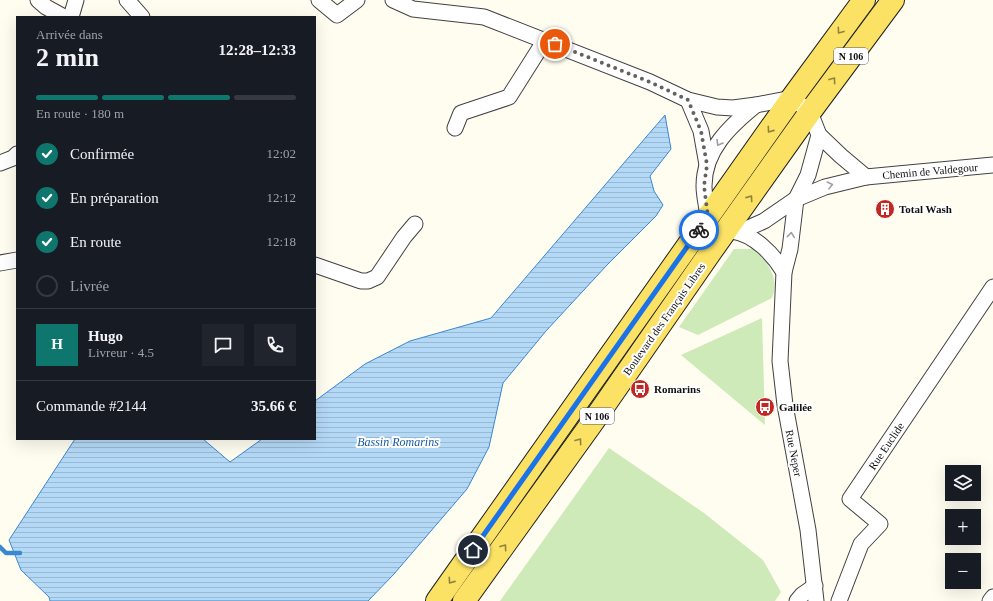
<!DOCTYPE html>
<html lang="fr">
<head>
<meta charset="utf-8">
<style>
  body { margin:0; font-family:Georgia,serif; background:#20242c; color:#f1f3f6; height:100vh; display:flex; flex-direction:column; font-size:15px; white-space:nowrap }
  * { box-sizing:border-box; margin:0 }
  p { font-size:13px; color:#9ea1a6 }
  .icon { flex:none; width:22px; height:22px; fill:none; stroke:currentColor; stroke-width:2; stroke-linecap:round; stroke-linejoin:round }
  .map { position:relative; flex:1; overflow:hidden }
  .sheet { position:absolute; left:16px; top:16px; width:300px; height:424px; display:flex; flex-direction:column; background:#171b24; border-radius:0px; box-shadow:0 4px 16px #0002 }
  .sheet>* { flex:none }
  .fabs { position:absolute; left:945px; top:465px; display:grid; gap:8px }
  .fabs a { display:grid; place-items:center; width:36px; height:36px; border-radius:0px; background:#171b24; box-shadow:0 4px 16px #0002; font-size:20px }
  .pin { position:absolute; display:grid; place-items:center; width:34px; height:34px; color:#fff; margin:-17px; border:2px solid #fff; border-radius:50%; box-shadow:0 1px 4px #0007 }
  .courier { position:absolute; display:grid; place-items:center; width:40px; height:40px; margin:-20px; border:3px solid #1a73e8; border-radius:50%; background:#fff; color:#222; box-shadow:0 1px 5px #0007 }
  .overview em { font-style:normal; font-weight:700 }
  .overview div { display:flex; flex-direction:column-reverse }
  .overview { display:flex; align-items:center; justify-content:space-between; height:68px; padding:0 20px }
  h1 { font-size:26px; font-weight:700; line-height:30px }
  .bar { display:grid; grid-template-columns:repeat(4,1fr); gap:6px 4px; align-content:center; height:48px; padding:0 20px }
  .bar i { height:5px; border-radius:3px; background:#363941 }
  .bar .current { background:#0f766e }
  .bar p { grid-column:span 4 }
  .line { display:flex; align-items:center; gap:10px; padding:0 20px; border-top:1px solid #363941 }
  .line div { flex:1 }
  .round { display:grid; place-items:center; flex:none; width:42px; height:42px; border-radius:0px; background:#20242c }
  ol { padding:0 20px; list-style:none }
  li { display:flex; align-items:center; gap:12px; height:44px }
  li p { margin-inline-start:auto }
  li .icon { padding:4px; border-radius:50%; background:#0f766e; color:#fff; stroke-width:4 }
  li:last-child { color:#9ea1a6 }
  li i { width:22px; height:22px; border:2px solid #363941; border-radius:50% }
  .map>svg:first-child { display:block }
  .grass { fill:#cfeab9 }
  .water { fill:url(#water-rules); stroke:#3a88d0 }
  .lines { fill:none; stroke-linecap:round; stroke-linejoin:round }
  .stream { stroke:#3a88d0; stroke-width:4.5 }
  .minor-casing { stroke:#424242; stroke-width:17 }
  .primary-casing { stroke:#202020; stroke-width:24 }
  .minor { stroke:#fff; stroke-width:15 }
  .primary { stroke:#fbe265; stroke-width:22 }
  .oneway { stroke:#91833e }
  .oneway2 { stroke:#9f9f9f }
  .done { stroke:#63625e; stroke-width:4; stroke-dasharray:0 7.2 }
  .route { stroke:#1a73e8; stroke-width:5 }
  .labels { text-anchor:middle; stroke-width:4; stroke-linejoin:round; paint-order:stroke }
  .shield { fill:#fff; stroke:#575757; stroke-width:1 }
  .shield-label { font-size:10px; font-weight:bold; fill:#0f0f0f }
  .street-label { font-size:11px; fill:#0f0f0f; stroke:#fff }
  .poi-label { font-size:11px; font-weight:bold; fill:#0f0f0f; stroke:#fff; text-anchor:start }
  .water-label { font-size:12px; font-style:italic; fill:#155aa3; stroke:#fff }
</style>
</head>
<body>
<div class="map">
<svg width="993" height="601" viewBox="0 0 993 601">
  <defs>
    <pattern id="water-rules" width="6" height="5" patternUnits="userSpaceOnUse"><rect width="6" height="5" fill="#b4d9f7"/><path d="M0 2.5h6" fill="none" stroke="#9ab9d3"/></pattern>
  </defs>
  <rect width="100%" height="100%" fill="#fffdf0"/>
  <g class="grass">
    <path d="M734,249H754C768,263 780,278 772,298L698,335L679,327Z"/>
    <path d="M762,318L765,425L681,355Z"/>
    <path d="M609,448L704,513L763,560L781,592L775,601H500Z"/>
  </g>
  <path class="water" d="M665,115L671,149L650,176L654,191L663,205L656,216L607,265L546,331L503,383L489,447L467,489L394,574L368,601H50L49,597L21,570L9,540L75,439H203L230,462L262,439H315V401L365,364L410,341L491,318Z"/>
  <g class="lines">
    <path class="stream" d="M0,547L6,553H20"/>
    <g class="minor-casing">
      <g id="minor">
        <path d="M38,0L46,7L64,17"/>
        <path d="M127,0L142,17"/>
        <path d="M319,0L337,15L357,0"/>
        <path d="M393,0L413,9L484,17L650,82L688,100L717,107L733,108L756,105L792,98L810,112L819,135L808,175L796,199L764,221L739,232"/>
        <path d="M71,17L76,0"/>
        <path d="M688,100L701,131L707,165"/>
        <path d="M455,128L461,113L509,97L545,40"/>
        <path d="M819,135L841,156L866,177"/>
        <path d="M0,163L13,158L17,154"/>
        <path d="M796,199L790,249L784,272L780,361L785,405L808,530L816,601"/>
        <path d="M796,199L825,187L866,177L993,165"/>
        <path d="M711,219L708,217C707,207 704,196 704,186C704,150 730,126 756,105"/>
        <path d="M732,231C754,234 773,254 784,272"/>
        <path d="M0,263L17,260"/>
        <path d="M315,265L361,281H368L377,277L404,237L415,224"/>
        <path d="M797,601L802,595L815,586"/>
        <path d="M839,601L861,544L880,524L850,499L993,287"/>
        <path d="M990,601L993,597"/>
      </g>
    </g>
    <g class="primary-casing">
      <g id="primary">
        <path d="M437,601L792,98L864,0"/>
        <path d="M464,601L592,423L712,250L810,112L893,0"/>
      </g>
    </g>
    <use href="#minor" class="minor"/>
    <use href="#primary" class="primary"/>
  </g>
  <defs><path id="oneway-chevron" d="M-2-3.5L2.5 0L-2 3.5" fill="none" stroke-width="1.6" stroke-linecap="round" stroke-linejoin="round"/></defs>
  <g class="oneway">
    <use href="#oneway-chevron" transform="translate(840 31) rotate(126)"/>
    <use href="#oneway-chevron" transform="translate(833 80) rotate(-54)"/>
    <use href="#oneway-chevron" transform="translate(770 130) rotate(125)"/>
    <use href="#oneway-chevron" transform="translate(750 198) rotate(-55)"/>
    <use href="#oneway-chevron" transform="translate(579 441) rotate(-54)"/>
    <use href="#oneway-chevron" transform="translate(504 547) rotate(-54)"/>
    <use href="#oneway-chevron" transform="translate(451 581) rotate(125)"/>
  </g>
  <g class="oneway2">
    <use href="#oneway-chevron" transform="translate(719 143) rotate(121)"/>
    <use href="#oneway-chevron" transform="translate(830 185) rotate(-14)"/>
    <use href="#oneway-chevron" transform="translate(791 235) rotate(-84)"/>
  </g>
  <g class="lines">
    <path class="done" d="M555,44L650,82L688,100L701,131L707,165L704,186L708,217L699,230"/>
    <path class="route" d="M473,550L699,230"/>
  </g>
  <defs>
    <g id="building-disc" transform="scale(1)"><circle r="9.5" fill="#c22823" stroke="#fff"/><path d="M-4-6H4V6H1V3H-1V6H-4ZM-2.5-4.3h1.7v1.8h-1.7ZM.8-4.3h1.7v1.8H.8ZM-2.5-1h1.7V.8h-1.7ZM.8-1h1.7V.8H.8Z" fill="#fff"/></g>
    <g id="bus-disc" transform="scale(1)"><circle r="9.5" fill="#c22823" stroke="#fff"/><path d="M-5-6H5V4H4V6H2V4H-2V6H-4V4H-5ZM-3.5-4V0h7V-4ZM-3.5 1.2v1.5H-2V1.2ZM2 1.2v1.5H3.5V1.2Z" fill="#fff"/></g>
  </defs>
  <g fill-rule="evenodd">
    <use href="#building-disc" x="885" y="209"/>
    <use href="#bus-disc" x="640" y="389"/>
    <use href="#bus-disc" x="765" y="407"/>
  </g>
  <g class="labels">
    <g class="shield">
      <rect x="834" y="48" width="34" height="16" rx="3"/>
      <rect x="580" y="408" width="34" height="16" rx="3"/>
    </g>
    <g class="shield-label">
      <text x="851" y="60">N 106</text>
      <text x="597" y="420">N 106</text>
    </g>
    <g class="street-label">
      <text transform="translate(930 171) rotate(-5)" y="4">Chemin de Valdegour</text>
      <text transform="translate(664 319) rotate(-55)" y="4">Boulevard des Français Libres</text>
      <text transform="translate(886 446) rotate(-56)" y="4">Rue Euclide</text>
      <text transform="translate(794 453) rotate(79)" y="4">Rue Neper</text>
    </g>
    <g class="poi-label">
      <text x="899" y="213">Total Wash</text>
      <text x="654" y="393">Romarins</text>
      <text x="779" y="411">Galilée</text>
    </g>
    <g class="water-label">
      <text x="398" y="446">Bassin Romarins</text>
    </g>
  </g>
</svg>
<div class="fabs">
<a><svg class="icon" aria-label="layers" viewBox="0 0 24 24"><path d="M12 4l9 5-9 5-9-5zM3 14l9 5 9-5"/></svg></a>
<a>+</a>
<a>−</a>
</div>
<div class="pin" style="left:555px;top:44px;background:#ea580c"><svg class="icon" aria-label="bag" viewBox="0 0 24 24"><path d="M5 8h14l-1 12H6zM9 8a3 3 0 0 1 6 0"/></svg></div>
<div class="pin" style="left:473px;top:550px;background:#1f2937"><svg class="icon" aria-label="home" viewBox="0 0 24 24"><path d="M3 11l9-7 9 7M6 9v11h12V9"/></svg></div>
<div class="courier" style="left:699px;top:230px"><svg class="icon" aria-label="bike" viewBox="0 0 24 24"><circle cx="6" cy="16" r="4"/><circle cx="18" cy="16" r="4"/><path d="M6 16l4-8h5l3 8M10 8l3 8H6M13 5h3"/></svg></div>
<section class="sheet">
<div class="overview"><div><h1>2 min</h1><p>Arrivée dans</p></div><em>12:28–12:33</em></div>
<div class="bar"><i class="current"></i><i class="current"></i><i class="current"></i><i></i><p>En route · 180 m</p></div>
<ol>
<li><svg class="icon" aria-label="check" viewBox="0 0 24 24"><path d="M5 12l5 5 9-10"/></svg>Confirmée<p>12:02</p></li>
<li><svg class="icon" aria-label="check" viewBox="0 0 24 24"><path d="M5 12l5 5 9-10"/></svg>En préparation<p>12:12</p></li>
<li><svg class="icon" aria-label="check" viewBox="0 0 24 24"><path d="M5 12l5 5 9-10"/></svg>En route<p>12:18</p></li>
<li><i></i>Livrée</li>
</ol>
<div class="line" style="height:72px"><b class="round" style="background:#0f766e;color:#fff">H</b><div><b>Hugo</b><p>Livreur · 4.5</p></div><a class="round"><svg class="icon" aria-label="chat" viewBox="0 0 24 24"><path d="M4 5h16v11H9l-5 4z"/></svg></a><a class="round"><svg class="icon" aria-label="phone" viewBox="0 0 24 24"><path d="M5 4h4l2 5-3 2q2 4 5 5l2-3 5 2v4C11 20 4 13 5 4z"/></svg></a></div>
<div class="line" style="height:52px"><div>Commande #2144</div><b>35.66 €</b></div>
</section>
</div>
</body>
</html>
